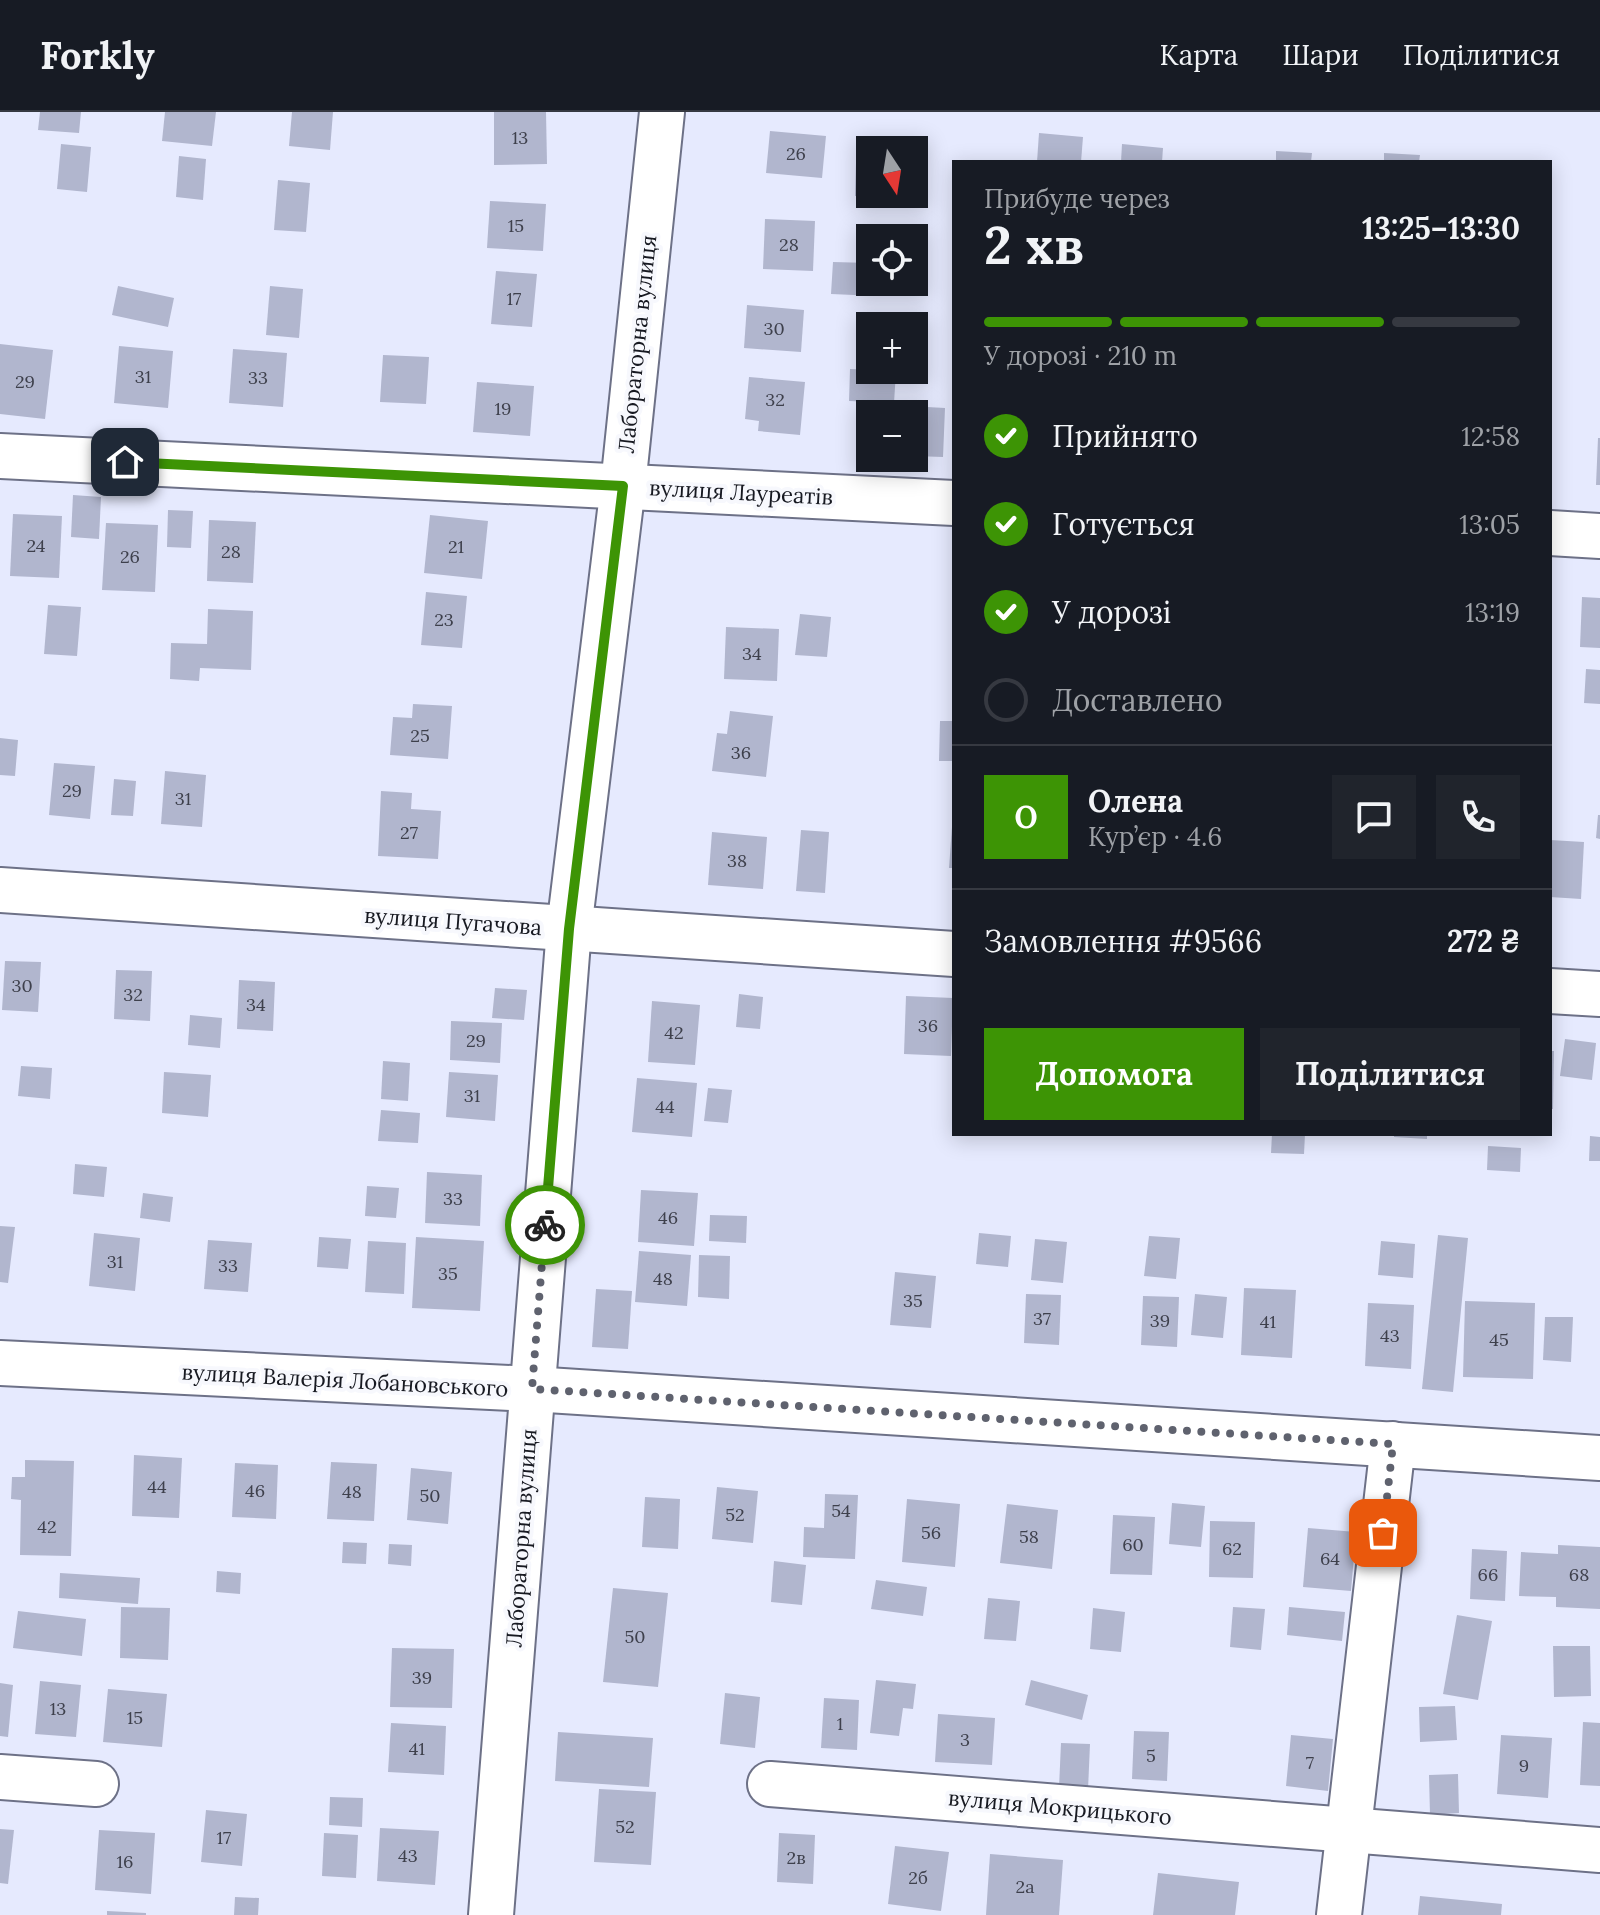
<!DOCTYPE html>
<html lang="uk">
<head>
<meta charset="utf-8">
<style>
  body { margin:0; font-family:Lora,serif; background:#20242c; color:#f1f3f6; height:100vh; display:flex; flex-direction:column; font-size:30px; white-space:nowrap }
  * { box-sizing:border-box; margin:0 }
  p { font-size:26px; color:#9ea1a6 }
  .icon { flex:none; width:44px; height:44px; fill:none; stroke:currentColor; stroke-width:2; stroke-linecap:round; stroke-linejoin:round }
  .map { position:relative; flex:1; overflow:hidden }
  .drawer { position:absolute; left:952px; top:48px; width:600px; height:976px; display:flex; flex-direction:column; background:#171b24; border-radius:0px; box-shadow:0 4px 20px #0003 }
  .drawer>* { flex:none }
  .needle { width:52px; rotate:168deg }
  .buttons { position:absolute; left:856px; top:24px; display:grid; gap:16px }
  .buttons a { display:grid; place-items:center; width:72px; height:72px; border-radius:0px; background:#171b24; box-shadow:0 4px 20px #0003; font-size:40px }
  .pin { position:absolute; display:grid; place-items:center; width:68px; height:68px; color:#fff; margin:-34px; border-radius:16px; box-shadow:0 4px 12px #0006 }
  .courier { position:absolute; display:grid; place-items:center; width:80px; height:80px; margin:-40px; border:6px solid #3d9405; border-radius:50%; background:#fff; color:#222; box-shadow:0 2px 10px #0007 }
  .headline em { font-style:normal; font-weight:800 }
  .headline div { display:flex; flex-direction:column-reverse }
  .headline { display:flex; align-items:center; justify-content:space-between; height:136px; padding:0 32px }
  h1 { font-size:52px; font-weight:800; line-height:60px }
  .bar { display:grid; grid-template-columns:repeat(4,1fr); gap:12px 8px; align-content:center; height:96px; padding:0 32px }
  .bar i { height:10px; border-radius:6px; background:#363941 }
  .bar .selected { background:#3d9405 }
  .bar p { grid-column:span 4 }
  .line { display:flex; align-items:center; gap:20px; padding:0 32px; border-top:2px solid #363941 }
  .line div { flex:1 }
  .round { display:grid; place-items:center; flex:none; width:84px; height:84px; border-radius:0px; background:#20242c }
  ol { padding:0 32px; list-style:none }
  li { display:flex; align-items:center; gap:24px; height:88px }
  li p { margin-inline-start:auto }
  li .icon { padding:8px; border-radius:50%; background:#3d9405; color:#fff; stroke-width:4 }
  li:last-child { color:#9ea1a6 }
  li i { width:44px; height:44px; border:4px solid #363941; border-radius:50% }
  .action { display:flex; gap:16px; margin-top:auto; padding:16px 32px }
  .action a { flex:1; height:92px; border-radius:0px; background:#3d9405; color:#fff; font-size:32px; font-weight:800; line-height:92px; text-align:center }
  .action a+a { background:#20242c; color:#f1f3f6 }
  header { display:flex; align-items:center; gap:48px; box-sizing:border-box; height:112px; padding:0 40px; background:#171b24; border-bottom:2px solid #363941 }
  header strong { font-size:38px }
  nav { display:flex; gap:44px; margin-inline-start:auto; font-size:28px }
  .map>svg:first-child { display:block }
  .building { fill:#b1b6ce }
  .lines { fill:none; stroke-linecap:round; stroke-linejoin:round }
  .minor-casing { stroke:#6d7187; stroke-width:48 }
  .minor { stroke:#fff; stroke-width:44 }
  .done { stroke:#5f626e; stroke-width:8; stroke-dasharray:0 14.4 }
  .route { stroke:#3d9405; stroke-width:10 }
  .labels { text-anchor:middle; stroke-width:8; stroke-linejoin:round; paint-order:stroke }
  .number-label { font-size:18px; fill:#3e404c }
  .street-label { font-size:22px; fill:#171921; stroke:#f7f8fd }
</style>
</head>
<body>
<header>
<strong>Forkly</strong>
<nav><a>Карта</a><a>Шари</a><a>Поділитися</a></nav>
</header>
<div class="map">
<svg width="1600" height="1803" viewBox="0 0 1600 1803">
  <rect width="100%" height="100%" fill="#e6eafe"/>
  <g class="building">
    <path d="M40,0H81L79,21L38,18Z"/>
    <path d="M165,0H216L212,34L162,29Z"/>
    <path d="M292,0H333L330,38L289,34Z"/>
    <path d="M494,0H546L547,52L494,53Z"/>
    <path d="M770,19L826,24L822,66L766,61Z"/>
    <path d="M1039,21L1083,25L1081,50H1037Z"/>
    <path d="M61,32L91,35L87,80L57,77Z"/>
    <path d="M1122,32L1163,36L1162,50H1121Z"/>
    <path d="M1276,39L1312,41L1311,50H1276Z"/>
    <path d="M1384,41L1420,43L1419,50H1384Z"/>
    <path d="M179,44L206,47L203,88L176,85Z"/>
    <path d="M856,51L870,52V82H901L900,86L855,84Z"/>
    <path d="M278,68L310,71L306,120L274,118Z"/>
    <path d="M490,89L546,92L543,139L487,136Z"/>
    <path d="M765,107L815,109L813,159L763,157Z"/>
    <path d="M833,150L870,151V170H877V184L831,182Z"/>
    <path d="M496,159L537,162L532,215L491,212Z"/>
    <path d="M118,174L174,186L168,215L112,203Z"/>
    <path d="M270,174L303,177L299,226L266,223Z"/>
    <path d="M747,193L804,198L801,240L744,236Z"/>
    <path d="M0,232L53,238L45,307L0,302Z"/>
    <path d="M119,234L173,239L168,296L114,291Z"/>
    <path d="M233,237L287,241L283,295L229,291Z"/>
    <path d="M383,243L429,245L426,292L380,290Z"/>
    <path d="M850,257L896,259L894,291L849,289Z"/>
    <path d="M749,265L805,270L800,323L758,319L759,309L745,307Z"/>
    <path d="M477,270L534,274L530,324L473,320Z"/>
    <path d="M909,294L945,296L943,345L914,344V302H909Z"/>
    <path d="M1598,326H1600V373H1596Z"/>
    <path d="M73,383L101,385L99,427L71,425Z"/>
    <path d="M168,398L193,399L191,436L167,435Z"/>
    <path d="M13,402L62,404L59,466L10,464Z"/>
    <path d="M430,403L488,409L482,467L424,461Z"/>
    <path d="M209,408L256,410L253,471L207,469Z"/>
    <path d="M106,411L158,413L155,480L102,478Z"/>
    <path d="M426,480L467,484L462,536L421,533Z"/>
    <path d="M1582,485L1600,486V536L1580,535Z"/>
    <path d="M48,493L81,495L77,544L44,542Z"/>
    <path d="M208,497L253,499L251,558L200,556L199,569L170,567L171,531L207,532Z"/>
    <path d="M800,502L831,505L827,545L795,543Z"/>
    <path d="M726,515L779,517L777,569L724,567Z"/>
    <path d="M1586,557L1600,558V592L1584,591Z"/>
    <path d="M413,592L452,594L448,647L390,643L393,605L412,606Z"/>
    <path d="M730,599L773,604L766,665L712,659L717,621L727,622Z"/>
    <path d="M940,609H954V649H939Z"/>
    <path d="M0,626L18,628L15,664L0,663Z"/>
    <path d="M54,651L95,654L90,707L49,703Z"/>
    <path d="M165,659L206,663L202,715L161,712Z"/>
    <path d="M114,667L136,669L133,704L111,703Z"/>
    <path d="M381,679L412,681L411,697L441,699L438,747L378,744Z"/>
    <path d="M1598,703H1600V727L1596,726Z"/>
    <path d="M952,715H954V756H949Z"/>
    <path d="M801,718L829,720L825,781L796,779Z"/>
    <path d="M712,720L767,725L763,777L708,773Z"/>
    <path d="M1550,728L1584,730L1581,787L1550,785Z"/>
    <path d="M5,849L41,850L38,900L2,898Z"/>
    <path d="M116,858L152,859L150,909L114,907Z"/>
    <path d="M239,868L275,870L273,919L237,917Z"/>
    <path d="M495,876L527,878L524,908L492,906Z"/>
    <path d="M739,882L763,885L760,917L736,915Z"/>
    <path d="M906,884L953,886L951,944L904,942Z"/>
    <path d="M652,889L700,893L695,953L648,950Z"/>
    <path d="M190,903L222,906L220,936L188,933Z"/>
    <path d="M451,909L502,911L500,951L450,948Z"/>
    <path d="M1565,927L1596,931L1592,968L1560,964Z"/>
    <path d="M1550,939H1554L1553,997H1550Z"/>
    <path d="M383,949L410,951L408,989L381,987Z"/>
    <path d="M21,954L52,956L50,987L18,984Z"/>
    <path d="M164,960L211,963L208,1005L162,1001Z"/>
    <path d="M449,960L498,963L495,1009L446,1005Z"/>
    <path d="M637,966L697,971L692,1025L632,1020Z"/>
    <path d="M708,976L732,978L728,1011L704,1009Z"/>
    <path d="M381,998L420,1001L418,1031L378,1029Z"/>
    <path d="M1272,1022H1305L1304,1042L1271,1041Z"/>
    <path d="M1394,1022H1427V1027L1394,1025Z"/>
    <path d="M1590,1024L1600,1025V1049H1589Z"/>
    <path d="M1488,1034L1521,1036L1520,1060L1487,1058Z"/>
    <path d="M75,1052L107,1055L104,1085L73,1082Z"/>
    <path d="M427,1060L482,1063L480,1114L425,1111Z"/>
    <path d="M367,1074L399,1076L396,1106L365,1104Z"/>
    <path d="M641,1078L698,1081L694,1134L638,1130Z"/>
    <path d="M143,1081L173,1085L170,1110L140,1106Z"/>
    <path d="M710,1103L747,1104L746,1131L709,1129Z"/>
    <path d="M0,1114L15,1115L8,1171L0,1170Z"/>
    <path d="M94,1121L140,1126L135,1179L89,1174Z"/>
    <path d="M979,1121L1011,1124L1008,1155L976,1152Z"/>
    <path d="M1438,1123L1468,1126L1453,1280L1422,1277Z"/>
    <path d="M1149,1124L1180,1126L1176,1167L1144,1164Z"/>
    <path d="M319,1125L351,1127L348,1157L317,1155Z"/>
    <path d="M416,1125L484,1129L480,1199L412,1196Z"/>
    <path d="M1035,1127L1067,1130L1063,1171L1031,1168Z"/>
    <path d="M208,1128L252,1131L248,1180L204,1177Z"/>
    <path d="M368,1129L406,1131L404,1182L365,1180Z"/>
    <path d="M1381,1129L1415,1132L1413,1166L1378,1163Z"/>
    <path d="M639,1139L691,1143L687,1194L635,1190Z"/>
    <path d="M699,1143L730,1144L729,1187L698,1185Z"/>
    <path d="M895,1160L936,1164L931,1216L890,1213Z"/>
    <path d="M1244,1176L1296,1178L1292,1246L1241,1243Z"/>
    <path d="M596,1177L632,1179L628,1237L592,1235Z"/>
    <path d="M1026,1182L1061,1183L1059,1233L1024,1231Z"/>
    <path d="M1195,1182L1227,1185L1223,1226L1191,1223Z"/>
    <path d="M1143,1184L1179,1185L1177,1235L1141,1233Z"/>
    <path d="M1465,1189L1535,1191L1533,1267L1463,1265Z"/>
    <path d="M1368,1191L1414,1193L1411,1257L1365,1254Z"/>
    <path d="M1545,1205H1573L1571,1250L1543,1248Z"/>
    <path d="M134,1343L182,1346L179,1406L132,1404Z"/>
    <path d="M25,1348L74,1349L71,1444L20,1443L21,1388L11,1387L12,1365H25Z"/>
    <path d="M331,1350L377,1352L374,1409L327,1407Z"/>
    <path d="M235,1351L278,1353L276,1407L232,1405Z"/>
    <path d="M411,1356L452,1360L448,1412L407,1408Z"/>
    <path d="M717,1375L758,1379L753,1431L712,1427Z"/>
    <path d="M825,1382L858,1383L855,1447L803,1445L804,1415L824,1416Z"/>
    <path d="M645,1385L680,1387L678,1437L642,1435Z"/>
    <path d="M907,1387L960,1392L955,1455L902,1450Z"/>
    <path d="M1172,1391L1205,1394L1201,1435L1169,1432Z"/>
    <path d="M1007,1392L1058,1398L1052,1457L1000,1451Z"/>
    <path d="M1113,1403L1155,1405L1152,1463L1110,1462Z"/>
    <path d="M1210,1409L1255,1410L1253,1466L1209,1465Z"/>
    <path d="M1308,1416L1356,1420L1351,1479L1303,1475Z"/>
    <path d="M343,1430L367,1431L366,1452L342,1451Z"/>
    <path d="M389,1432L412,1433L411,1454L388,1452Z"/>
    <path d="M1558,1433L1600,1435V1497L1556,1495V1485L1519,1484L1521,1440L1558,1442Z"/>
    <path d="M1472,1437L1507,1439L1505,1489L1470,1487Z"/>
    <path d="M774,1449L806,1453L802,1493L771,1490Z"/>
    <path d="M217,1459L241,1461L240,1482L216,1480Z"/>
    <path d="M60,1461L140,1466L138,1492L59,1486Z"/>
    <path d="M876,1468L927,1475L923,1504L871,1497Z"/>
    <path d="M613,1476L668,1481L658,1575L603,1570Z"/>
    <path d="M988,1486L1020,1489L1016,1529L984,1527Z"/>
    <path d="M121,1495L170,1496L168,1548L120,1546Z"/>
    <path d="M1233,1495L1265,1497L1261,1538L1230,1535Z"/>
    <path d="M1289,1495L1345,1500L1342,1529L1287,1523Z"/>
    <path d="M1093,1496L1125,1500L1121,1540L1090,1537Z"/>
    <path d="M18,1499L86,1507L82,1544L13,1536Z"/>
    <path d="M1457,1503L1492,1509L1478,1588L1443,1582Z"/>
    <path d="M1553,1534H1590L1591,1584L1554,1585Z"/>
    <path d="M392,1536L454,1537L452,1596L390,1595Z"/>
    <path d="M876,1568L916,1572L913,1597L903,1596L899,1624L870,1621Z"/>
    <path d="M1031,1568L1088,1583L1082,1608L1025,1593Z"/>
    <path d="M40,1569L81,1573L76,1625L35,1622Z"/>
    <path d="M0,1571L13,1573L8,1625L0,1624Z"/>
    <path d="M108,1577L167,1582L162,1635L103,1630Z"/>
    <path d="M725,1581L760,1585L755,1636L720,1632Z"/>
    <path d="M824,1586L859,1588L857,1638L821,1636Z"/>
    <path d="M1455,1594L1457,1628L1420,1630L1419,1595Z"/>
    <path d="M938,1602L995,1606L992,1653L935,1650Z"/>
    <path d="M1583,1610L1600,1611V1674L1580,1673Z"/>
    <path d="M391,1611L446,1614L444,1663L388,1660Z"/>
    <path d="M1134,1619L1169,1620L1167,1669L1132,1667Z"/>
    <path d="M558,1620L653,1626L649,1675L555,1669Z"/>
    <path d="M1291,1623L1333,1627L1328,1679L1286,1674Z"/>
    <path d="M1501,1623L1552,1626L1548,1686L1497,1682Z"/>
    <path d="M1061,1631L1090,1632L1088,1678L1059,1676Z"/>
    <path d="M1458,1662L1459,1701L1430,1703L1429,1663Z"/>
    <path d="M599,1677L656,1680L651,1753L594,1750Z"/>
    <path d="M330,1685L363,1686L362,1715L329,1713Z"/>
    <path d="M206,1698L247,1702L242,1754L201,1750Z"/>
    <path d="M380,1716L439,1719L435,1773L377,1769Z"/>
    <path d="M0,1717L14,1718L8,1772L0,1771Z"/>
    <path d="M99,1718L155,1721L151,1782L95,1778Z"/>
    <path d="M324,1721L358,1723L356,1766L322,1764Z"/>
    <path d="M779,1721L815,1723L813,1772L777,1770Z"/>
    <path d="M895,1734L949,1740L941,1799L888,1792Z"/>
    <path d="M990,1742L1063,1748L1059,1803H986Z"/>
    <path d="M1158,1761L1239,1770L1235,1803H1153Z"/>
    <path d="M1420,1784L1502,1792L1501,1803H1418Z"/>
    <path d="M235,1785L259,1786L258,1803H234Z"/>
    <path d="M107,1799L146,1801V1803H107Z"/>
  </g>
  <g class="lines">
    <g class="minor-casing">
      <g id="minor">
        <path d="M0,344L954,391"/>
        <path d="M1550,421L1600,424"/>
        <path d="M0,778L954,842"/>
        <path d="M1550,879L1600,882"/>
        <path d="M0,1251L532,1277L1600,1346"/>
        <path d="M0,1665L96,1672"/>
        <path d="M770,1672L1600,1738"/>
        <path d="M491,1803L569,817L623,374L662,0"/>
        <path d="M1339,1803L1393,1332"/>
      </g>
    </g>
    <use href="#minor" class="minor"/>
  </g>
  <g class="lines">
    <path class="done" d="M545,1113L532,1277L1393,1332L1383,1421"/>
    <path class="route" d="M125,350L623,374L569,817L545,1113"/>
  </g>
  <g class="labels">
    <g class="number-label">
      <text x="520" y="32">13</text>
      <text x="796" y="48">26</text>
      <text x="516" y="120">15</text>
      <text x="789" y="139">28</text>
      <text x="514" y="193">17</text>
      <text x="774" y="223">30</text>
      <text x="143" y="271">31</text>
      <text x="258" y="272">33</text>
      <text x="25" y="276">29</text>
      <text x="775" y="294">32</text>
      <text x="503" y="303">19</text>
      <text x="36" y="440">24</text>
      <text x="456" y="441">21</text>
      <text x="231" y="446">28</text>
      <text x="130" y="451">26</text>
      <text x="444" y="514">23</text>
      <text x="752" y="548">34</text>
      <text x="420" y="630">25</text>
      <text x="741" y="647">36</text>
      <text x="72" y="685">29</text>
      <text x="183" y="693">31</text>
      <text x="409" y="727">27</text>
      <text x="737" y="755">38</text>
      <text x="22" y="880">30</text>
      <text x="133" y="889">32</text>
      <text x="256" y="899">34</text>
      <text x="928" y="920">36</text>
      <text x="674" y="927">42</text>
      <text x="476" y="935">29</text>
      <text x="472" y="990">31</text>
      <text x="665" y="1001">44</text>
      <text x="453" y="1093">33</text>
      <text x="668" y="1112">46</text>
      <text x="115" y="1156">31</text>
      <text x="228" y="1160">33</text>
      <text x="448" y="1168">35</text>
      <text x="663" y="1173">48</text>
      <text x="913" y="1195">35</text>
      <text x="1042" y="1213">37</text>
      <text x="1160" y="1215">39</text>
      <text x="1268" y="1216">41</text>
      <text x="1390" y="1230">43</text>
      <text x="1499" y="1234">45</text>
      <text x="157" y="1381">44</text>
      <text x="255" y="1385">46</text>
      <text x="352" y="1386">48</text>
      <text x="430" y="1390">50</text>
      <text x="841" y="1405">54</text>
      <text x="735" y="1409">52</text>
      <text x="47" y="1421">42</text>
      <text x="931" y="1427">56</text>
      <text x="1029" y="1431">58</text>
      <text x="1133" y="1439">60</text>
      <text x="1232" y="1443">62</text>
      <text x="1330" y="1453">64</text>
      <text x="1488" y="1469">66</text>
      <text x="1579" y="1469">68</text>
      <text x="635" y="1531">50</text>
      <text x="422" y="1572">39</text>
      <text x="58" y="1603">13</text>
      <text x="135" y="1612">15</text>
      <text x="840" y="1618">1</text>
      <text x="965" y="1634">3</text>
      <text x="417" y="1643">41</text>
      <text x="1151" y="1650">5</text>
      <text x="1310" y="1657">7</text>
      <text x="1524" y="1660">9</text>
      <text x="625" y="1721">52</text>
      <text x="224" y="1732">17</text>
      <text x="408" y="1750">43</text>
      <text x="796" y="1752">2в</text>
      <text x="125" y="1756">16</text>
      <text x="918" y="1772">2б</text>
      <text x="1025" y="1781">2а</text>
    </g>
    <g class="street-label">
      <text transform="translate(637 232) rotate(-84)" y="8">Лабораторна вулиця</text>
      <text transform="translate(741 380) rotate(3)" y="8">вулиця Лауреатів</text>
      <text transform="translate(453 809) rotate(4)" y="8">вулиця Пугачова</text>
      <text transform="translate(345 1268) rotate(3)" y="8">вулиця Валерія Лобановського</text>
      <text transform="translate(521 1426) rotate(-86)" y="8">Лабораторна вулиця</text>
      <text transform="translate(1060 1695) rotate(5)" y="8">вулиця Мокрицького</text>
    </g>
  </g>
</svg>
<div class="buttons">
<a><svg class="needle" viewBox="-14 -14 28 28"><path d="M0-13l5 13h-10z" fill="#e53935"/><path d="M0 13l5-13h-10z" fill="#9ea1a6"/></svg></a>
<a><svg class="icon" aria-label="locate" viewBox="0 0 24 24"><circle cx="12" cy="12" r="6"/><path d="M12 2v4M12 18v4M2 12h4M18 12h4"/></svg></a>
<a>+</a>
<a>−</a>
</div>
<div class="pin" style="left:1383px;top:1421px;background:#ea580c"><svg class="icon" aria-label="bag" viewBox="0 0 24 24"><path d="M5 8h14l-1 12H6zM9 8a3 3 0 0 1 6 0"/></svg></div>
<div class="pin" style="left:125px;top:350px;background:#1f2937"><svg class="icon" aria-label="home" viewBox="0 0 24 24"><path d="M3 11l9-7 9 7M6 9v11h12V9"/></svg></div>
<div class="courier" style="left:545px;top:1113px"><svg class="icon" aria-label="bike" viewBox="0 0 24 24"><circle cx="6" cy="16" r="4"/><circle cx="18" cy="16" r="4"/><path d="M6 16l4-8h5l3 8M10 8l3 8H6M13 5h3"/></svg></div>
<section class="drawer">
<div class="headline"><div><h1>2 хв</h1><p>Прибуде через</p></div><em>13:25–13:30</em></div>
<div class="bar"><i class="selected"></i><i class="selected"></i><i class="selected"></i><i></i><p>У дорозі · 210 m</p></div>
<ol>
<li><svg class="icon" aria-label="check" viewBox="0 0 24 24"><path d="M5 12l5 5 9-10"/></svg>Прийнято<p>12:58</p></li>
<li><svg class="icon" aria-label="check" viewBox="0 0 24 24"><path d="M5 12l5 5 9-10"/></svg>Готується<p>13:05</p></li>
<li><svg class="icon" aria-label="check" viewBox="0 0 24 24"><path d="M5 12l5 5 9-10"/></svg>У дорозі<p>13:19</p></li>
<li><i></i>Доставлено</li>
</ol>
<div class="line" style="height:144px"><b class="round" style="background:#3d9405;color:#fff">О</b><div><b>Олена</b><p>Кур’єр · 4.6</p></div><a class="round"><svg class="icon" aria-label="chat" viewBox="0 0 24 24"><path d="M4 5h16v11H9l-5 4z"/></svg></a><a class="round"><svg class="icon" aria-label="phone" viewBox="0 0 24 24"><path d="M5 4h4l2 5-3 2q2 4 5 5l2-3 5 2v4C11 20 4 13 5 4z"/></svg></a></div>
<div class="line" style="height:104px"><div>Замовлення #9566</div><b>272 ₴</b></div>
<div class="action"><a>Допомога</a><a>Поділитися</a></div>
</section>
</div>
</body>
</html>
